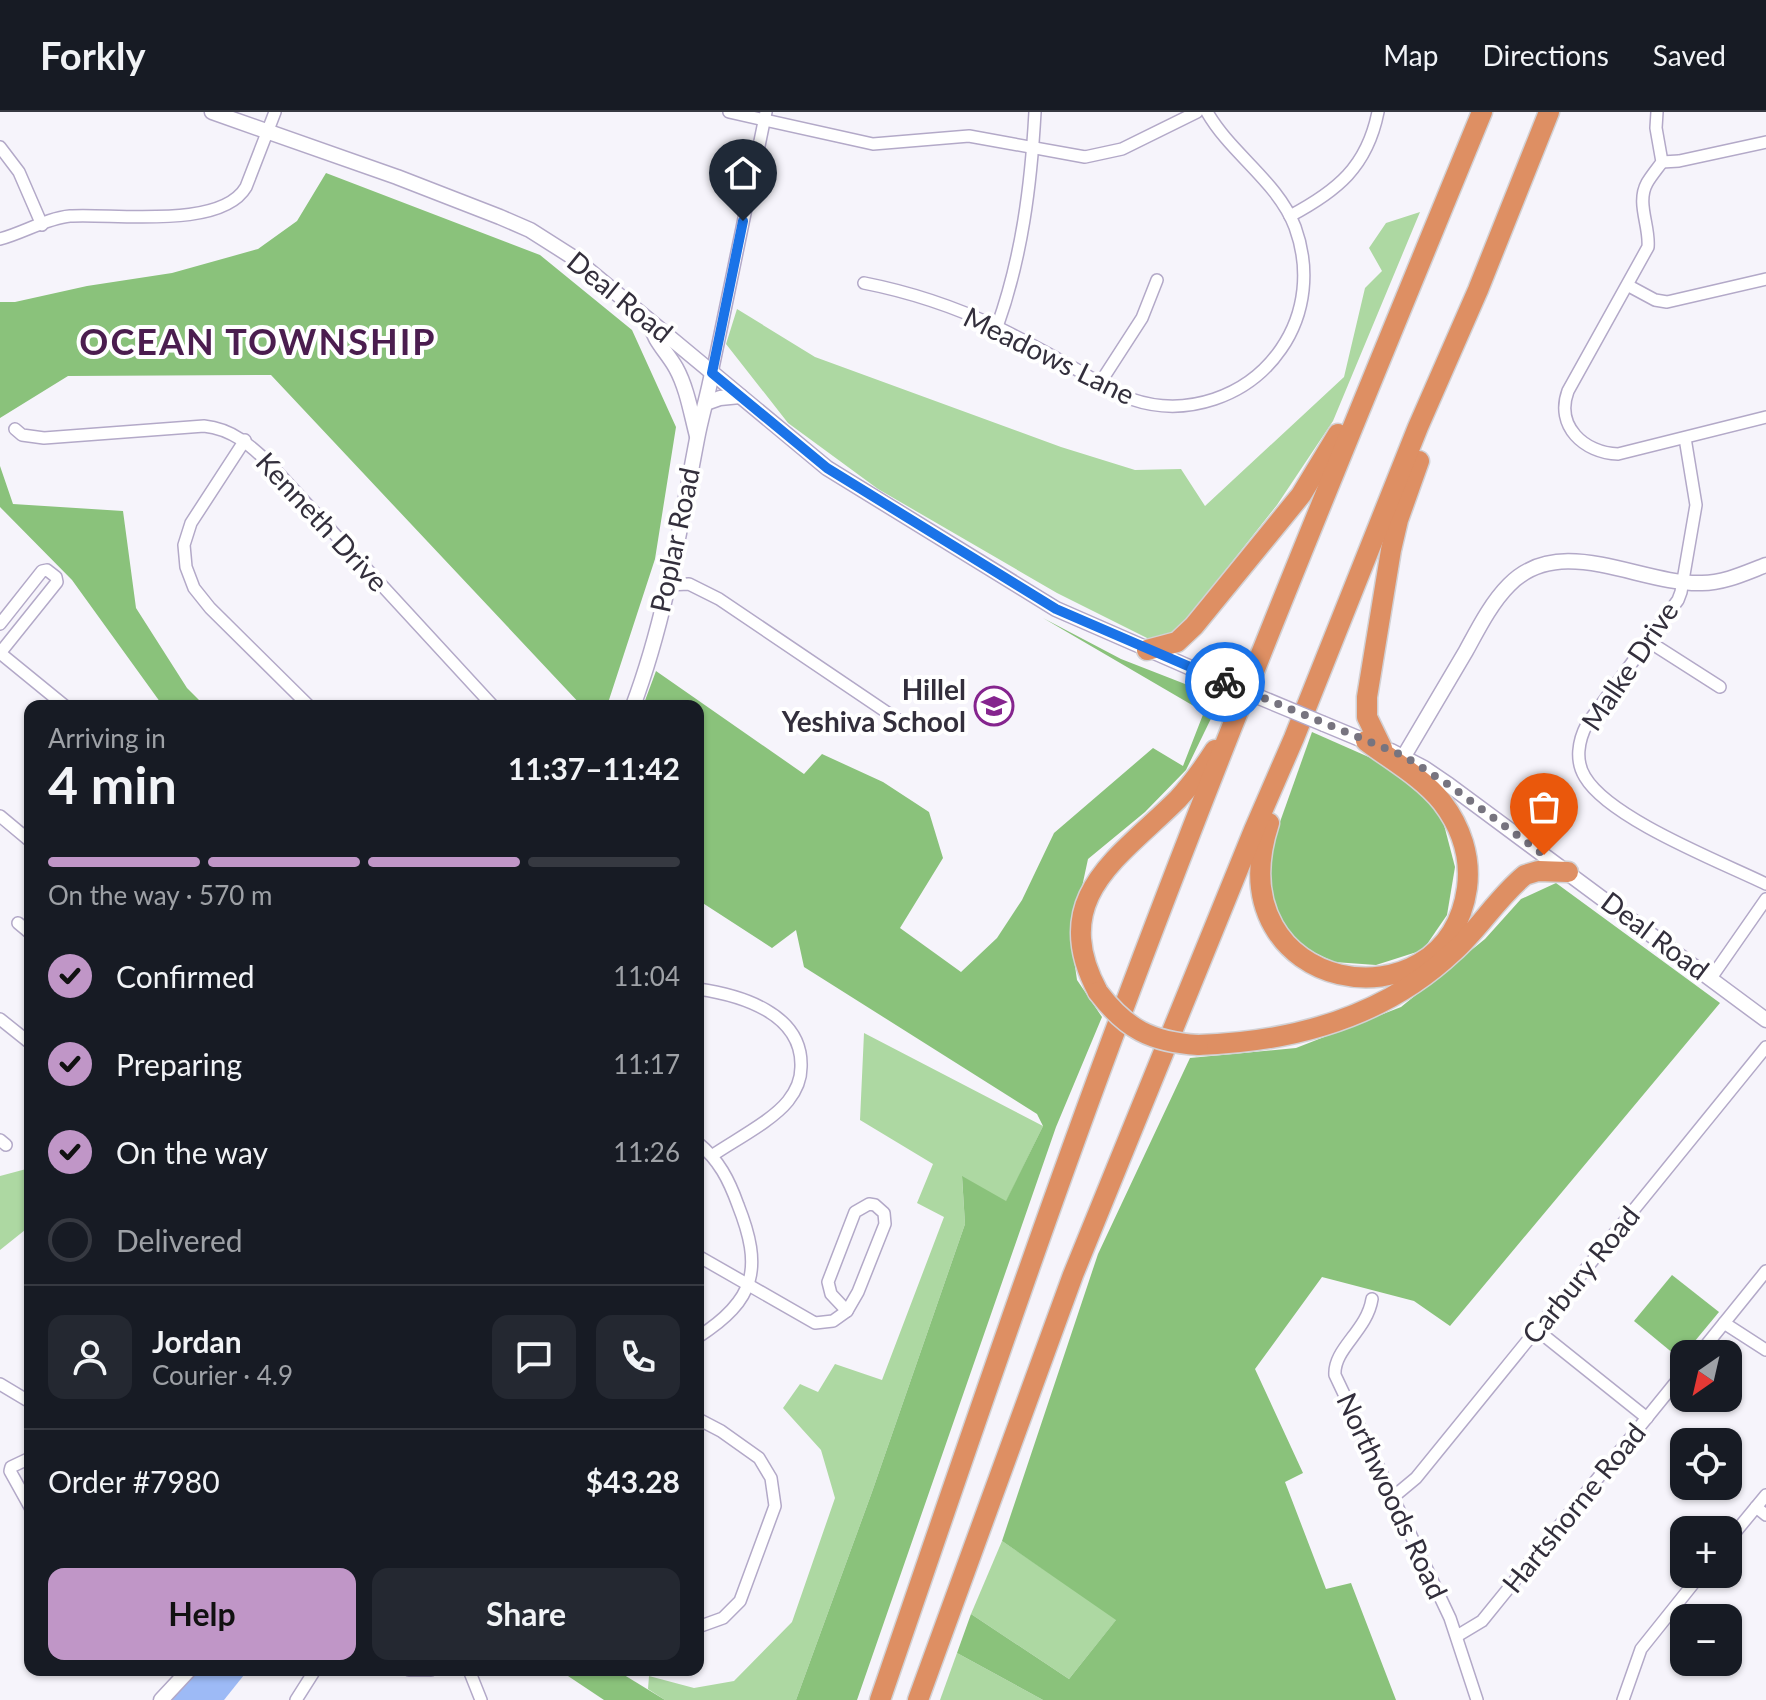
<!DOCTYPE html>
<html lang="en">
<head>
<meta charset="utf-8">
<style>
  body { margin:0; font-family:Lato,sans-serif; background:#242831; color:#f1f3f6; height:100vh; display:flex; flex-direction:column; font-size:30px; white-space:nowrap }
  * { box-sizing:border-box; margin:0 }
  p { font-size:26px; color:#9ea1a6 }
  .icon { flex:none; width:44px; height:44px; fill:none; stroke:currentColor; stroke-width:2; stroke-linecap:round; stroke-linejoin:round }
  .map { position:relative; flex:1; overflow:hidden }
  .drawer { position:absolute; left:24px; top:588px; width:680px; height:976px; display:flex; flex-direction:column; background:#171b24; border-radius:16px; box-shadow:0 2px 6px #0004 }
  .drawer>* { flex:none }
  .needle { width:52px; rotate:214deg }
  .buttons { position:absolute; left:1670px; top:1228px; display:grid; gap:16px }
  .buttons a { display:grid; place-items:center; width:72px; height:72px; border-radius:16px; background:#171b24; box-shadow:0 2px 6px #0004; font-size:40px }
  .pin { position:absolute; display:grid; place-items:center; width:68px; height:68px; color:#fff; margin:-82px -34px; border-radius:50% 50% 50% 0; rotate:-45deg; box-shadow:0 0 8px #0007 }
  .pin .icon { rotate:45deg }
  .courier { position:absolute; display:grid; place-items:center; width:80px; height:80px; margin:-40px; border:6px solid #1a73e8; border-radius:50%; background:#fff; color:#222; box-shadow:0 2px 10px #0007 }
  .overview em { font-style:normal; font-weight:700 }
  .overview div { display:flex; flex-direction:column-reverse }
  .overview { display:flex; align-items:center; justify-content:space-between; height:136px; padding:0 24px }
  h1 { font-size:52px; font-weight:700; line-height:60px }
  .bar { display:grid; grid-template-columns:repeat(4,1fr); gap:12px 8px; align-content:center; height:96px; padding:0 24px }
  .bar i { height:10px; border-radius:6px; background:#363941 }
  .bar .active { background:#c096c7 }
  .bar p { grid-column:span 4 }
  .line { display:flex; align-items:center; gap:20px; padding:0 24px; border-top:2px solid #363941 }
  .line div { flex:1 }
  .round { display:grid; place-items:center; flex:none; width:84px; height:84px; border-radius:16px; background:#242831 }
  ol { padding:0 24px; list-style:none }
  li { display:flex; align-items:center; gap:24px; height:88px }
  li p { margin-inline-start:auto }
  li .icon { padding:8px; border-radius:50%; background:#c096c7; color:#111; stroke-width:4 }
  li:last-child { color:#9ea1a6 }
  li i { width:44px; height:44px; border:4px solid #363941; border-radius:50% }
  .cta { display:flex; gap:16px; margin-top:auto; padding:16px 24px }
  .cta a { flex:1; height:92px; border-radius:16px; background:#c096c7; color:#111; font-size:32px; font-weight:700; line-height:92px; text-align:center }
  .cta a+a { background:#242831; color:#f1f3f6 }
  header { display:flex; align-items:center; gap:48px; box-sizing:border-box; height:112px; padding:0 40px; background:#171b24; border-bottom:2px solid #363941 }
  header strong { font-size:38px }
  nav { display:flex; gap:44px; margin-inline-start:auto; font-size:28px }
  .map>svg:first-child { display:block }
  .green { fill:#add8a2 }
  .forest { fill:#8ac27b }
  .water { fill:#9dbaf6 }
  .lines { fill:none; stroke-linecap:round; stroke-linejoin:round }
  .minor-casing { stroke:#b3a9c8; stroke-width:14 }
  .tertiary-casing { stroke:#b3a9c8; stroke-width:17 }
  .motorway-casing { stroke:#d2d1d4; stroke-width:23 }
  .minor { stroke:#fff; stroke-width:11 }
  .tertiary { stroke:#fff; stroke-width:14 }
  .motorway { stroke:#de8f63; stroke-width:20 }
  .tertiary-bridge-casing { stroke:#b3a9c8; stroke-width:17; stroke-linecap:butt }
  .motorway-bridge-casing { stroke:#d2d1d4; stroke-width:23; stroke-linecap:butt }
  .tertiary-bridge { stroke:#fff; stroke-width:14 }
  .motorway-bridge { stroke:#de8f63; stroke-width:20 }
  .done { stroke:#77747f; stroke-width:8; stroke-dasharray:0 14.4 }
  .route { stroke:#1a73e8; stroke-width:10 }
  .labels { text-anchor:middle; stroke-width:8; stroke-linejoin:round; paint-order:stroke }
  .street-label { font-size:28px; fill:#332f3c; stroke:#fff }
  .poi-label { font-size:28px; font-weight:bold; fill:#332f3c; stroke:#fff; text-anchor:end }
  .district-label { font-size:36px; font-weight:bold; letter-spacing:2px; fill:#4b1d4f; stroke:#fff }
</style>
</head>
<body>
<header>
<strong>Forkly</strong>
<nav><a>Map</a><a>Directions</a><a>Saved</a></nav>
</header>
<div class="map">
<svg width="1766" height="1588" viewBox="0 0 1766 1588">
  <rect width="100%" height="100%" fill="#f6f4fb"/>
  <g class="green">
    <path d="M1420,100L1333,309L1277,393L1171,527L1157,531L1057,481L878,377L788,311L726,232L737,197L815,245L1061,335L1135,358L1181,357L1205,394L1344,265L1365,176L1382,159L1369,136L1386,111Z"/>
    <path d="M864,921L1043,1014L1006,1090L962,1065L965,1112L872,1380L796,1588H665L648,1577L649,1564L694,1576L734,1569L792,1510L835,1386L821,1338L783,1296L800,1272L818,1280L835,1252L882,1268L944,1105L917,1091L933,1052L860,1008Z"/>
    <path d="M30,1056V1093L25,1118L0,1138V1064Z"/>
    <path d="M1002,1429L1117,1507L1069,1567L971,1502Z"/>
    <path d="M957,1541L1043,1588H940Z"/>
  </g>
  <g class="forest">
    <path d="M326,61L540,143L632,218L676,315L655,447L607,594H582L271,263L68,264L0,306V190H15L87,174L172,161L258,137L297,109Z"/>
    <path d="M0,354L13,392L123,399L136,496L187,576L205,594H163L72,468L0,395Z"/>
    <path d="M1043,506L1121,547L1221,586L1186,658L1145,700L1088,747L1071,826L1077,868L1102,905L1056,1015L857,1588H796L872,1380L965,1112L962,1064L1006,1089L1043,1014L1037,1002L804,855L796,818L772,836L698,788V594H643L656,559L804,662L822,642L883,670L929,700L943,746L900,816L961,860L997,826L1022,788L1054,721L1153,636L1183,654L1204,600Z"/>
    <path d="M1312,620L1380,650L1420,679L1443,709L1455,755L1447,803L1423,838L1376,853L1334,850L1297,832L1272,794L1270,738Z"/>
    <path d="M1556,771L1720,891L1450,1214L1414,1189L1322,1165L1255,1257L1303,1361L1285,1370L1326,1477L1351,1471L1396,1588H1043L957,1541L971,1502L1069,1567L1116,1508L1002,1429L1098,1142L1190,946L1296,936L1401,895L1485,827L1521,787Z"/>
    <path d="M1672,1163L1719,1200L1680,1247L1634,1209Z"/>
    <path d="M559,1558H616L665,1588H604Z"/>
  </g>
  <path class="water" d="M180,1558H248L224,1588H155Z"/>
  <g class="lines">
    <g class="minor-casing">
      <g id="minor">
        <path d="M729,0L873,32L969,24L1085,45L1122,37L1197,0"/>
        <path d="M1657,0L1656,16L1662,50C1657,57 1651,64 1647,71C1636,91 1650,114 1648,135L1568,279C1555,314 1584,341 1618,342L1766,305"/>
        <path d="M0,35L19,60L42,113"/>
        <path d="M1662,50L1679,49L1766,30"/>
        <path d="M1290,104C1337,79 1367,55 1378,0"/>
        <path d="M0,127C23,121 47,106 70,104C113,101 221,118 246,75L275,0"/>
        <path d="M864,171C910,180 955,195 997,215C1028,230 1058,247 1088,264C1102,272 1115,281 1131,287C1186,306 1248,285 1281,237C1306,201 1310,156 1295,115C1278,70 1231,42 1207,0"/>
        <path d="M1629,174L1655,188L1667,190L1766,167"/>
        <path d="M997,215C1022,145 1031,73 1035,0"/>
        <path d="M712,261L766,0"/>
        <path d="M1100,271L1142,206L1157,168"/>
        <path d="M15,317L22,323L44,326L204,314C233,317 251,334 271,353L493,594"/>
        <path d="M1685,326L1696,393L1681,480L1678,488L1587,612C1578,629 1575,649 1585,665C1610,707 1721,750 1766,772"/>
        <path d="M245,328L191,411L184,433L186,455L194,476L210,496L309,594"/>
        <path d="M667,473L689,472L719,487L907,614"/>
        <path d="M0,512L42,459L47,458L56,465L57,470L0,541"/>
        <path d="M1648,529L1720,575"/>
        <path d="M0,541L65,594"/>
        <path d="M0,704L30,729"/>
        <path d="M18,811L30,821"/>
        <path d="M1711,866L1766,787"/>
        <path d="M698,877C740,883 803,901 801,955C801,967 796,979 788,989C772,1009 735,1028 713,1043"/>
        <path d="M0,907L30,931"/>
        <path d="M0,1028L6,1033"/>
        <path d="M698,1031C719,1048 729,1068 738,1093C763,1156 756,1188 698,1225"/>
        <path d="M869,1092L875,1093L884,1101L885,1112L858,1180L847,1199L831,1182L828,1170L855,1100Z"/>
        <path d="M698,1144L815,1211L833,1209L847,1199"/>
        <path d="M1372,1187C1367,1219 1333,1237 1335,1263L1450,1506L1477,1588"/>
        <path d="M1724,1211L1766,1238"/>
        <path d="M1537,1218L1647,1306"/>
        <path d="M1699,1242L1766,1159"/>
        <path d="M0,1272L30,1290"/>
        <path d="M698,1307L721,1319L759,1346L771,1366L775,1394L740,1489L723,1506L698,1515"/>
        <path d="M30,1346L11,1355L10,1359L30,1395"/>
        <path d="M1392,1386L1416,1366L1766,935"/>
        <path d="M1756,1395L1766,1403"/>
        <path d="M1728,1429L1766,1383"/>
        <path d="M1457,1524L1482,1509L1684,1260"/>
        <path d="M409,1558H431"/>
        <path d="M469,1558L481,1588"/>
        <path d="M296,1588L315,1558"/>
        <path d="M1623,1588L1641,1537L1701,1462"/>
      </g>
    </g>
    <g class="tertiary-casing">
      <g id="tertiary">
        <path d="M212,0L397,65L500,105L530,118L574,146L827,356L1056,497L1223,570"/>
        <path d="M650,211C654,229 667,240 676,256C687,276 691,301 697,324"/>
        <path d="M706,291L720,286L740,284"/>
        <path d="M633,594C665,509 680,416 697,327C701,305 708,283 712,261"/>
        <path d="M1324,612L1372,632"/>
        <path d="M1391,639L1424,656L1449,673L1766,908"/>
        <path d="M1404,644C1425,609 1445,574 1466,539C1478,517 1491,491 1509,473C1561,420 1640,473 1702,471C1724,471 1745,461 1766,453"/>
        <path d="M161,1588L189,1558"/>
      </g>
    </g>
    <g class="motorway-casing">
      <g id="motorway">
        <path d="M1147,538L1177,530L1194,514L1301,383L1338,322"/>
        <path d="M1382,636L1367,605V585L1391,438L1398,408L1419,349"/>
        <path d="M1269,711C1213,883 1447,921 1467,776C1471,745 1461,715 1442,690C1422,665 1391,648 1366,629"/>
        <path d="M1098,880C1047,785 1120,745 1178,687C1192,672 1204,655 1215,638"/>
        <path d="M1198,933C1291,930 1383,906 1453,840C1479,817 1498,785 1525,763L1538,759L1568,760"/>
        <path d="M880,1588C959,1359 1036,1130 1121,903C1234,600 1359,300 1482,0"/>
        <path d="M918,1588L1073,1163L1254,718L1294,626L1418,315L1478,178L1549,0"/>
      </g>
    </g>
    <use href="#minor" class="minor"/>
    <use href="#tertiary" class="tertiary"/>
    <use href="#motorway" class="motorway"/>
    <g class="tertiary-bridge-casing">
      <path id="tertiary-bridge" d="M1223,570L1324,612"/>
    </g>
    <g class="motorway-bridge-casing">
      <path id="motorway-bridge" d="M1098,880C1126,917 1151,930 1198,933"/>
    </g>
    <use href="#tertiary-bridge" class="tertiary-bridge"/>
    <use href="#motorway-bridge" class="motorway-bridge"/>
  </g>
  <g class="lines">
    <path class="done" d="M1225,570L1404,644L1449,673L1544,743"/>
    <path class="route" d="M743,109L712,261L827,356L1056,497L1225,570"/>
  </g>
  <defs>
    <g id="school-ring" transform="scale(2)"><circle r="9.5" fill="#fff" stroke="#85248e" stroke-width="1.5"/><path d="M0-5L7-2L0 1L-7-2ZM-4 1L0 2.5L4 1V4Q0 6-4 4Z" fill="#85248e"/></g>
  </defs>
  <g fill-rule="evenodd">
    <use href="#school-ring" x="994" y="594"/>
  </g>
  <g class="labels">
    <g class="street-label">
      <text transform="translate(620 185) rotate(39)" y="10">Deal Road</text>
      <text transform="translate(1049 244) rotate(26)" y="10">Meadows Lane</text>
      <text transform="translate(322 410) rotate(47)" y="10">Kenneth Drive</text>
      <text transform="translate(675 428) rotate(-78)" y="10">Poplar Road</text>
      <text transform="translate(1630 554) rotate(-56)" y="10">Malke Drive</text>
      <text transform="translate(1655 824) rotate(37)" y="10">Deal Road</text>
      <text transform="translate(1581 1163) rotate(-51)" y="10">Carbury Road</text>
      <text transform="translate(1392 1384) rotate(65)" y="10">Northwoods Road</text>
      <text transform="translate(1574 1396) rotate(-51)" y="10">Hartshorne Road</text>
    </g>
    <g class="poi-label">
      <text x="966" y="588">Hillel<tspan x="966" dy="32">Yeshiva School</tspan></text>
    </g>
    <g class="district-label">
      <text x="258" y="243">OCEAN TOWNSHIP</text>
    </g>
  </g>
</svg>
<div class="buttons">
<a><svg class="needle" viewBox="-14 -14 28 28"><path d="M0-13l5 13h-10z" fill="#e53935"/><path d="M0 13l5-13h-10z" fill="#9ea1a6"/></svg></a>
<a><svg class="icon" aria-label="locate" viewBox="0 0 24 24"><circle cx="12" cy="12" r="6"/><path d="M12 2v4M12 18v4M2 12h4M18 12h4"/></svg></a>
<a>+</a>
<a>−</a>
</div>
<div class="pin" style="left:1544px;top:743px;background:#ea580c"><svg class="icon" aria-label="bag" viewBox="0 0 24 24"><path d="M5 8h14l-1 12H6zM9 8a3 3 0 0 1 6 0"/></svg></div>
<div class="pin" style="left:743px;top:109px;background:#1f2937"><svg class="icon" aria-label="home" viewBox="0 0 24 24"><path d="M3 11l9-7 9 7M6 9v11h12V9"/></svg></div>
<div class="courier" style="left:1225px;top:570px"><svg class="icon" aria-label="bike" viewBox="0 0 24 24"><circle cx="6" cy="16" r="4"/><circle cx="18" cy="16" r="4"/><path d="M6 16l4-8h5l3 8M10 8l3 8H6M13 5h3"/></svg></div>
<section class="drawer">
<div class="overview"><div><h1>4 min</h1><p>Arriving in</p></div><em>11:37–11:42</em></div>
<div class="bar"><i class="active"></i><i class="active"></i><i class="active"></i><i></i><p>On the way · 570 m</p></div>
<ol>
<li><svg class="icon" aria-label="check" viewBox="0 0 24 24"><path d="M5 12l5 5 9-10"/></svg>Confirmed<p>11:04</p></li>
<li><svg class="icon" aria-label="check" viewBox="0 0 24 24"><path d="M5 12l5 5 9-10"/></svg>Preparing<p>11:17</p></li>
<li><svg class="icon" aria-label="check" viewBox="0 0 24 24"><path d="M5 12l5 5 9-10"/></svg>On the way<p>11:26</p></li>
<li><i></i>Delivered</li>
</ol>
<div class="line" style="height:144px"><a class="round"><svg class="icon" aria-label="person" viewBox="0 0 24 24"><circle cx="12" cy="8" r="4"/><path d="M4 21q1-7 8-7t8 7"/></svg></a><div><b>Jordan</b><p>Courier · 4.9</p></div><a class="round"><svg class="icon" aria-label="chat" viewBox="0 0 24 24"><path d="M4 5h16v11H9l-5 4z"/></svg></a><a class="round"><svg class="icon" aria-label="phone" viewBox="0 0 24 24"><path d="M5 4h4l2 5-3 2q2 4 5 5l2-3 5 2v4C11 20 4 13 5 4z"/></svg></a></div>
<div class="line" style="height:104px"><div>Order #7980</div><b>$43.28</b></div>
<div class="cta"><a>Help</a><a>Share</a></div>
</section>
</div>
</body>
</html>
